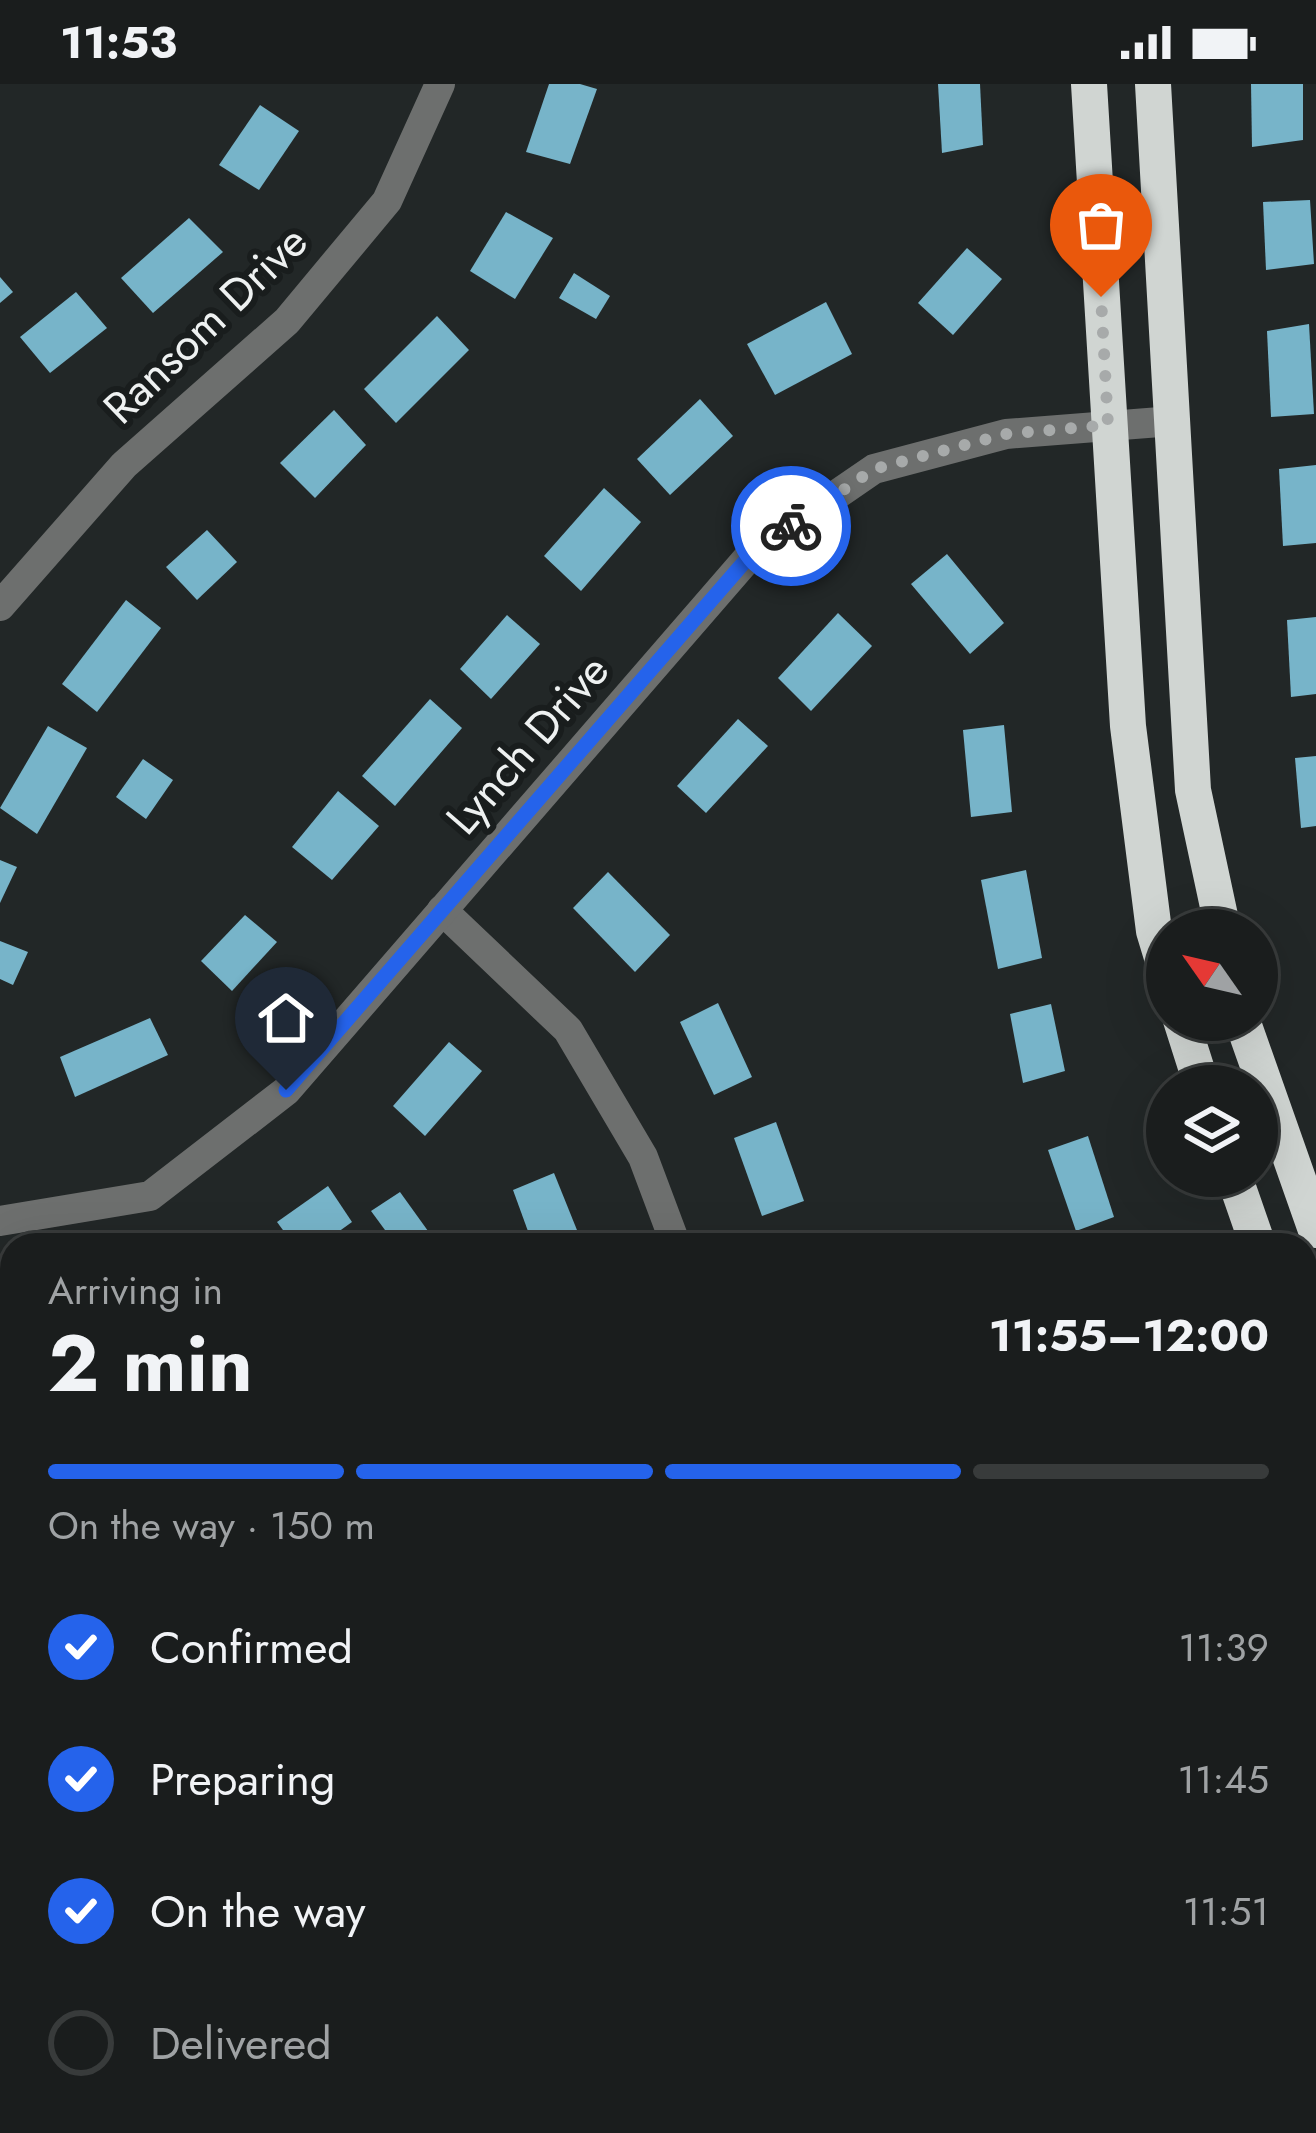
<!DOCTYPE html>
<html lang="en">
<head>
<meta charset="utf-8">
<style>
  body { margin:0; font-family:Jost,sans-serif; background:#232626; color:#f1f3f6; height:100vh; display:flex; flex-direction:column; font-size:45px; white-space:nowrap }
  * { box-sizing:border-box; margin:0 }
  p { font-size:39px; color:#9fa2a4 }
  .icon { flex:none; width:66px; height:66px; fill:none; stroke:currentColor; stroke-width:2; stroke-linecap:round; stroke-linejoin:round }
  .map { position:relative; flex:1; overflow:hidden }
  .drawer { position:absolute; left:0px; top:1149px; width:1317px; height:900px; display:flex; flex-direction:column; background:#1a1d1d; border-radius:36px 36px 0 0; box-shadow:0 12px 48px #0002,0 0 0 3px #383b3b }
  .drawer>* { flex:none }
  .needle { width:78px; rotate:304deg }
  .controls { position:absolute; left:1146px; top:825px; display:grid; gap:24px }
  .controls a { display:grid; place-items:center; width:132px; height:132px; border-radius:50%; background:#1a1d1d; box-shadow:0 12px 48px #0002,0 0 0 3px #383b3b; font-size:60px }
  .pin { position:absolute; display:grid; place-items:center; width:102px; height:102px; color:#fff; margin:-123px -51px; border-radius:50% 50% 50% 0; rotate:-45deg; box-shadow:0 0 12px #0007 }
  .pin .icon { rotate:45deg }
  .courier { position:absolute; display:grid; place-items:center; width:120px; height:120px; margin:-60px; border:9px solid #2563eb; border-radius:50%; background:#fff; color:#222; box-shadow:0 3px 15px #0007 }
  .overview em { font-style:normal; font-weight:700 }
  .overview div { display:flex; flex-direction:column-reverse }
  .overview { display:flex; align-items:center; justify-content:space-between; height:204px; padding:0 48px }
  h1 { font-size:78px; font-weight:700; line-height:90px }
  .bar { display:grid; grid-template-columns:repeat(4,1fr); gap:18px 12px; align-content:center; height:144px; padding:0 48px }
  .bar i { height:15px; border-radius:9px; background:#383b3b }
  .bar .current { background:#2563eb }
  .bar p { grid-column:span 4 }
  ol { padding:0 48px; list-style:none }
  li { display:flex; align-items:center; gap:36px; height:132px }
  li p { margin-inline-start:auto }
  li .icon { padding:12px; border-radius:50%; background:#2563eb; color:#fff; stroke-width:4 }
  li:last-child { color:#9fa2a4 }
  li i { width:66px; height:66px; border:6px solid #383b3b; border-radius:50% }
  .status { display:flex; justify-content:space-between; align-items:center; height:84px; padding:0 60px; background:#1a1d1d; direction:ltr }
  .status svg { height:33px; fill:currentColor }
  .map>svg:first-child { display:block }
  .building { fill:#77b4c9 }
  .lines { fill:none; stroke-linecap:round; stroke-linejoin:round }
  .street { stroke:#6d6f6e; stroke-width:30 }
  .highway { stroke:#d0d5d2; stroke-width:36 }
  .done { stroke:#a7aaaa; stroke-width:12; stroke-dasharray:0 21.6 }
  .route { stroke:#2563eb; stroke-width:15 }
  .labels { text-anchor:middle; stroke-width:12; stroke-linejoin:round; paint-order:stroke }
  .street-label { font-size:45px; fill:#eef1f1; stroke:#191d1d }
</style>
</head>
<body>
<div class="status"><b>11:53</b><svg viewBox="0 0 49 12"><path d="M0 12V9h3v3zM5 12V6h3v6zM10 12V3h3v9zM15 12V0h3v12zM26 1h20v11H26zM47 4h2v5h-2z"/></svg></div>
<div class="map">
<svg width="1316" height="2049" viewBox="0 0 1316 2049">
  <rect width="100%" height="100%" fill="#222727"/>
  <g class="building">
    <path d="M549,0H580L597,5L570,80L526,68Z"/>
    <path d="M938,0H980L983,61L942,69Z"/>
    <path d="M1251,0H1303V56L1252,63Z"/>
    <path d="M260,21L299,47L259,106L219,81Z"/>
    <path d="M1310,116L1314,180L1266,186L1263,118Z"/>
    <path d="M506,128L553,154L515,215L470,187Z"/>
    <path d="M189,134L223,168L153,229L121,194Z"/>
    <path d="M967,164L1002,195L953,251L918,219Z"/>
    <path d="M574,189L610,212L596,235L559,214Z"/>
    <path d="M0,193L13,208L0,219Z"/>
    <path d="M76,208L107,244L50,289L20,253Z"/>
    <path d="M826,218L852,270L775,311L747,260Z"/>
    <path d="M437,232L469,266L396,339L364,305Z"/>
    <path d="M1309,240L1314,330L1271,333L1267,247Z"/>
    <path d="M700,315L733,352L670,411L637,375Z"/>
    <path d="M334,326L366,361L315,414L280,379Z"/>
    <path d="M1316,381V459L1283,462L1279,385Z"/>
    <path d="M604,404L641,438L581,507L544,472Z"/>
    <path d="M207,446L237,478L197,516L166,483Z"/>
    <path d="M947,470L1004,539L970,570L911,500Z"/>
    <path d="M126,516L161,544L97,628L62,600Z"/>
    <path d="M838,529L872,562L811,627L778,594Z"/>
    <path d="M507,531L540,560L491,615L460,585Z"/>
    <path d="M1316,533V610L1291,613L1287,536Z"/>
    <path d="M430,615L462,644L395,722L362,692Z"/>
    <path d="M738,635L768,662L706,729L677,702Z"/>
    <path d="M1004,641L1012,728L971,733L963,646Z"/>
    <path d="M48,642L87,664L37,750L0,724Z"/>
    <path d="M1316,672V742L1301,744L1295,674Z"/>
    <path d="M143,675L173,696L146,735L116,713Z"/>
    <path d="M338,707L379,742L332,796L292,763Z"/>
    <path d="M0,776L17,783L0,819Z"/>
    <path d="M1026,786L1042,874L998,885L981,796Z"/>
    <path d="M608,788L670,851L635,888L573,824Z"/>
    <path d="M245,831L277,858L232,907L201,877Z"/>
    <path d="M0,857L28,868L13,901L0,895Z"/>
    <path d="M718,919L752,993L714,1011L680,938Z"/>
    <path d="M1051,920L1065,987L1023,999L1010,930Z"/>
    <path d="M150,934L168,971L75,1013L60,973Z"/>
    <path d="M449,958L482,987L425,1052L393,1022Z"/>
    <path d="M776,1038L804,1117L762,1132L734,1054Z"/>
    <path d="M1088,1052L1114,1133L1076,1147L1048,1066Z"/>
    <path d="M554,1089L583,1161H533L513,1106Z"/>
    <path d="M328,1102L352,1138L320,1161H294L277,1138Z"/>
    <path d="M400,1108L428,1147L407,1161H396L371,1127Z"/>
    <path d="M1305,1607L1316,1638L1305,1642Z"/>
    <path d="M1316,1712V1778L1305,1779V1714Z"/>
    <path d="M0,1816L9,1841L0,1845Z"/>
    <path d="M1316,1868V1929L1305,1940V1879Z"/>
    <path d="M12,1892V1963H11L0,1928V1895Z"/>
    <path d="M42,2037H89L96,2049H49Z"/>
    <path d="M731,2037H775L778,2049H734Z"/>
    <path d="M968,2037H1068V2049H967Z"/>
  </g>
  <g class="lines">
    <g class="street">
      <path d="M0,522L124,381L287,237L387,117L440,0"/>
      <path d="M442,826L568,946L643,1073L676,1161"/>
      <path d="M0,1137L150,1112L286,1007L753,468L874,385L1006,350L1173,337"/>
      <path d="M875,2037L877,2049"/>
    </g>
    <g class="highway">
      <path d="M1089,0L1128,642L1154,847L1167,890"/>
      <path d="M1153,0L1193,706L1223,846"/>
      <path d="M1181,936L1202,1002"/>
      <path d="M1242,936L1316,1146"/>
      <path d="M1234,1092L1258,1161"/>
      <path d="M1305,1279L1316,1305"/>
    </g>
  </g>
  <g class="lines">
    <path class="done" d="M791,442L874,385L1006,350L1108,341L1101,213"/>
    <path class="route" d="M286,1006L753,468L791,442"/>
  </g>
  <g class="labels">
    <g class="street-label">
      <text transform="translate(205 240) rotate(-44)" y="16">Ransom Drive</text>
      <text transform="translate(527 660) rotate(-49)" y="16">Lynch Drive</text>
    </g>
  </g>
</svg>
<div class="controls">
<a><svg class="needle" viewBox="-14 -14 28 28"><path d="M0-13l5 13h-10z" fill="#e53935"/><path d="M0 13l5-13h-10z" fill="#9fa2a4"/></svg></a>
<a><svg class="icon" aria-label="layers" viewBox="0 0 24 24"><path d="M12 4l9 5-9 5-9-5zM3 14l9 5 9-5"/></svg></a>
</div>
<div class="pin" style="left:1101px;top:213px;background:#ea580c"><svg class="icon" aria-label="bag" viewBox="0 0 24 24"><path d="M5 8h14l-1 12H6zM9 8a3 3 0 0 1 6 0"/></svg></div>
<div class="pin" style="left:286px;top:1006px;background:#1f2937"><svg class="icon" aria-label="home" viewBox="0 0 24 24"><path d="M3 11l9-7 9 7M6 9v11h12V9"/></svg></div>
<div class="courier" style="left:791px;top:442px"><svg class="icon" aria-label="bike" viewBox="0 0 24 24"><circle cx="6" cy="16" r="4"/><circle cx="18" cy="16" r="4"/><path d="M6 16l4-8h5l3 8M10 8l3 8H6M13 5h3"/></svg></div>
<section class="drawer">
<div class="overview"><div><h1>2 min</h1><p>Arriving in</p></div><em>11:55–12:00</em></div>
<div class="bar"><i class="current"></i><i class="current"></i><i class="current"></i><i></i><p>On the way · 150 m</p></div>
<ol>
<li><svg class="icon" aria-label="check" viewBox="0 0 24 24"><path d="M5 12l5 5 9-10"/></svg>Confirmed<p>11:39</p></li>
<li><svg class="icon" aria-label="check" viewBox="0 0 24 24"><path d="M5 12l5 5 9-10"/></svg>Preparing<p>11:45</p></li>
<li><svg class="icon" aria-label="check" viewBox="0 0 24 24"><path d="M5 12l5 5 9-10"/></svg>On the way<p>11:51</p></li>
<li><i></i>Delivered</li>
</ol>
</section>
</div>
</body>
</html>
